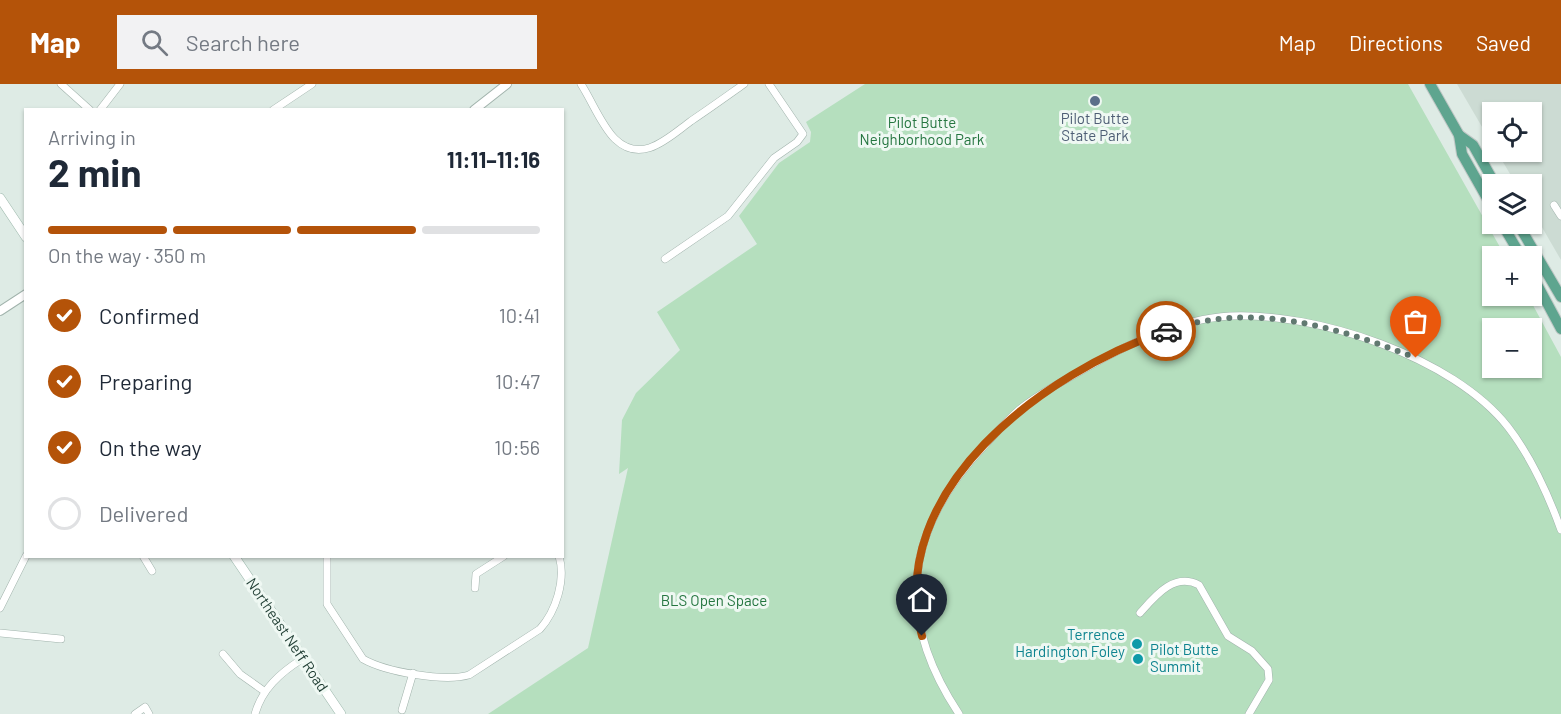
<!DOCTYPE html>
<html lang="en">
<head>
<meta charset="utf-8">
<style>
  body { margin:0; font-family:Barlow,sans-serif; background:#f2f2f3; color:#1f2937; height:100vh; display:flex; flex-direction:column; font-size:22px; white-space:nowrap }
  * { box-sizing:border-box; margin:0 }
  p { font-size:20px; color:#747a83 }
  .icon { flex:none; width:33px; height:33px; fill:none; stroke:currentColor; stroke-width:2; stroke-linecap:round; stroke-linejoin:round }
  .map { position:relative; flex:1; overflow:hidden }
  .sheet { position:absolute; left:24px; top:24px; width:540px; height:450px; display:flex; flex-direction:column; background:#fff; border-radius:0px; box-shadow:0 2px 4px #0004 }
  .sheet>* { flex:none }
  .controls { position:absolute; left:1482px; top:18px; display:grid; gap:12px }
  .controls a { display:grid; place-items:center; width:60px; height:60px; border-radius:0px; background:#fff; box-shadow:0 2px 4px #0004; font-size:30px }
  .pin { position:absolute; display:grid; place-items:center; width:51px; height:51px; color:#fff; margin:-62px -26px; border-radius:50% 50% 50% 0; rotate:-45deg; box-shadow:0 0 6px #0007 }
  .pin .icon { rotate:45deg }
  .courier { position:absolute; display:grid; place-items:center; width:60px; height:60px; margin:-30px; border:4px solid #b45309; border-radius:50%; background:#fff; color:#222; box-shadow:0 2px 8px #0007 }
  .summary em { font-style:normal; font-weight:700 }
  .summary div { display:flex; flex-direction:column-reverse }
  .summary { display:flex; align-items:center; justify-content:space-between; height:102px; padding:0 24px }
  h1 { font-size:39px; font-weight:700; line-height:45px }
  .bar { display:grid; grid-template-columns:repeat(4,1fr); gap:9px 6px; align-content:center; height:72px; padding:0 24px }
  .bar i { height:8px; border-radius:4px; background:#e0e1e3 }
  .bar .on { background:#b45309 }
  .bar p { grid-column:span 4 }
  ol { padding:0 24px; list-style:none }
  li { display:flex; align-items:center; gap:18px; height:66px }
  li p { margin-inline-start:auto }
  li .icon { padding:6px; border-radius:50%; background:#b45309; color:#fff; stroke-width:4 }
  li:last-child { color:#747a83 }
  li i { width:33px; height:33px; border:3px solid #e0e1e3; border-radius:50% }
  header { display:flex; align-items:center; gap:36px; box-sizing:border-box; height:84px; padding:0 30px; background:#b45309; color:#fff }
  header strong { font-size:28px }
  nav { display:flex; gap:33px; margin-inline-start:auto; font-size:21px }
  .search { width:420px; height:54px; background:#f2f2f3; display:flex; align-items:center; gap:15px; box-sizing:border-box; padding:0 21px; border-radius:0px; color:#747a83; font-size:22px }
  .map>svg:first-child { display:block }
  .built { fill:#ccdbd3 }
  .green { fill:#b5dfbe; fill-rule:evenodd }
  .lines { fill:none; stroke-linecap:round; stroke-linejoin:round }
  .minor-casing { stroke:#a1b3ac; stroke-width:8 }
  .tertiary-casing { stroke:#a1b3ac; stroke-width:10 }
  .secondary-casing { stroke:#9cb8ac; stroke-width:10 }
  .primary-casing { stroke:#c0c8c6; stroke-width:12 }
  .minor { stroke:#fff; stroke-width:7 }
  .tertiary { stroke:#fff; stroke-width:8 }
  .secondary { stroke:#fff; stroke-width:9 }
  .primary { stroke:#5ea58f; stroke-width:10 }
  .done { stroke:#617971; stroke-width:6; stroke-dasharray:0 10.8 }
  .route { stroke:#b45309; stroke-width:8 }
  .service-dot { fill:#5c6f8a; stroke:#eff8f3; stroke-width:2 }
  .culture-dot { fill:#0f9aa8; stroke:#eff8f3; stroke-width:2 }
  .labels { text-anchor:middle; stroke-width:6; stroke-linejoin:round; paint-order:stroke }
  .service-label { font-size:15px; fill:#4e5e75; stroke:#eff8f3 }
  .park-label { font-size:15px; fill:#257640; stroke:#eff8f3 }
  .street-label { font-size:15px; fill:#1e3c32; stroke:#eff8f3 }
  .culture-label { font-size:15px; fill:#0d838f; stroke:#eff8f3; text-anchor:end }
</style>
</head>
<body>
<header>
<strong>Map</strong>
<div class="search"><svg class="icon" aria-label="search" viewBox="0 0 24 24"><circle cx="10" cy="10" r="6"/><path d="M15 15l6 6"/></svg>Search here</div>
<nav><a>Map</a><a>Directions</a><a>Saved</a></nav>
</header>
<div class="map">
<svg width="1561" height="630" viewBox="0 0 1561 630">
  <rect width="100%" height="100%" fill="#deebe5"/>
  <path class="built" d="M1457,0H1561V176L1532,126V100H1516L1497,68H1532V28H1492V60Z"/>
  <path class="green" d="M865,0H1408L1505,172H1492V212H1528L1561,273V630H488L588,564L628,384L619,390L622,336L636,309L680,266L657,228L757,160L739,132L779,79L810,58L811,48L806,38ZM1492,244H1532V284H1492Z"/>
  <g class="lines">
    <g class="minor-casing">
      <g id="minor">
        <path d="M61,0L90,26"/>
        <path d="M581,0C592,17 601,41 615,55C642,81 669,53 691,37C709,25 727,12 744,0"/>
        <path d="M100,26L120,0"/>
        <path d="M273,26L312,0"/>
        <path d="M1554,121L1561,132"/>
        <path d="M665,175L728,132L774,74L797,58L803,50L769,0"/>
        <path d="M143,472L152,487"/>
        <path d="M327,472V520L363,575C386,588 444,598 469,591L540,545C556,527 566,496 559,472"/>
        <path d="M475,504L476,490L504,472"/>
        <path d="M0,524L26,472"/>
        <path d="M1140,529C1155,512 1174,488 1199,501L1228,552L1252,567L1268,585L1269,596L1249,630"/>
        <path d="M0,549L61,555"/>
        <path d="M223,570L240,590L264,607"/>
        <path d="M402,626L413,589"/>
        <path d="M135,630L145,623L149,630"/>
        <path d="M255,630C262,605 280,589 302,575"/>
        <path d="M959,630C894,532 904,446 985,361C996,349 1007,336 1020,325C1040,309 1062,298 1084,285C1128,260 1179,235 1230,232C1317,228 1453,273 1508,343C1532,374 1548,410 1561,446"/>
      </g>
    </g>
    <g class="tertiary-casing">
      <g id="tertiary">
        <path d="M474,26L507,0"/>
        <path d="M0,227L26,210"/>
      </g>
    </g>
    <g class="secondary-casing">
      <g id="secondary">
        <path d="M0,114L26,153"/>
        <path d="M234,472L341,630"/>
      </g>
    </g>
    <g class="primary-casing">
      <g id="primary">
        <path d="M1430,0L1459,51L1462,70L1492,123"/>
        <path d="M1459,51L1473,61L1495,100"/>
        <path d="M1502,140L1521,172"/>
        <path d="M1518,140L1561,213"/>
        <path d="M1532,191L1561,245"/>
      </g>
    </g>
    <use href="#minor" class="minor"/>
    <use href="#tertiary" class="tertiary"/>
    <use href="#secondary" class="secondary"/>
    <use href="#primary" class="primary"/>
  </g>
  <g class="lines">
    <path class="done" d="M1166,247C1251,217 1335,242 1416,274"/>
    <path class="route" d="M922,552C884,406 1045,288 1166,247"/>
  </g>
  <circle class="service-dot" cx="1095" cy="17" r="6"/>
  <g class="culture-dot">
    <circle cx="1137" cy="560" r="6"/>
    <circle cx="1138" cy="575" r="6"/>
  </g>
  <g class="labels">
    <g class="service-label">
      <text x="1095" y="40">Pilot Butte<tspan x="1095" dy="17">State Park</tspan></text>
    </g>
    <g class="park-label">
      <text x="922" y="44">Pilot Butte<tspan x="922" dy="17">Neighborhood Park</tspan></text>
      <text x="714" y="522">BLS Open Space</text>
    </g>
    <g class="street-label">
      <text transform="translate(287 551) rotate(56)" y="5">Northeast Neff Road</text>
    </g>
    <g class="culture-label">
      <text x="1125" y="556">Terrence<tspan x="1125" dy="17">Hardington Foley</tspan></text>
      <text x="1150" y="571" text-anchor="start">Pilot Butte<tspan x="1150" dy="17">Summit</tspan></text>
    </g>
  </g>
</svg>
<div class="controls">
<a><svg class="icon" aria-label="locate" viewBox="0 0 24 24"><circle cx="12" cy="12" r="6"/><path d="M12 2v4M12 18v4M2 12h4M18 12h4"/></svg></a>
<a><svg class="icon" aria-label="layers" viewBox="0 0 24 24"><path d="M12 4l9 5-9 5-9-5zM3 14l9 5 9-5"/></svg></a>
<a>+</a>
<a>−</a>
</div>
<div class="pin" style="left:1416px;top:274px;background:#ea580c"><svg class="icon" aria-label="bag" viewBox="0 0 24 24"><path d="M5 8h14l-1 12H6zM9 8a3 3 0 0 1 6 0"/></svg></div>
<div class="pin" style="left:922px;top:552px;background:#1f2937"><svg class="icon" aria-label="home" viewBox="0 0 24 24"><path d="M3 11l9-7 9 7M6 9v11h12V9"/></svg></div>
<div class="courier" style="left:1166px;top:247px"><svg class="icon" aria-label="car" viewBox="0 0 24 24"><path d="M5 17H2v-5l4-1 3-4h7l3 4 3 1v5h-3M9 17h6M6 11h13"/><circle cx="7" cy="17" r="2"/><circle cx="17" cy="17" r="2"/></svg></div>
<section class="sheet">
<div class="summary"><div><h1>2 min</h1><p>Arriving in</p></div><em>11:11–11:16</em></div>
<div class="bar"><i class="on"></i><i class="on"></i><i class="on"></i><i></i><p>On the way · 350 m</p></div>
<ol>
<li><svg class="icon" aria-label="check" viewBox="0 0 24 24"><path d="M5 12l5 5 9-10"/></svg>Confirmed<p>10:41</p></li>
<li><svg class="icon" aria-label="check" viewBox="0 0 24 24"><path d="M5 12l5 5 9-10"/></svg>Preparing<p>10:47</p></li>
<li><svg class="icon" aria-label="check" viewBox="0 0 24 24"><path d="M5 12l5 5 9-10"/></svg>On the way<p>10:56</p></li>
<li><i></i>Delivered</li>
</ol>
</section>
</div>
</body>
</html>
